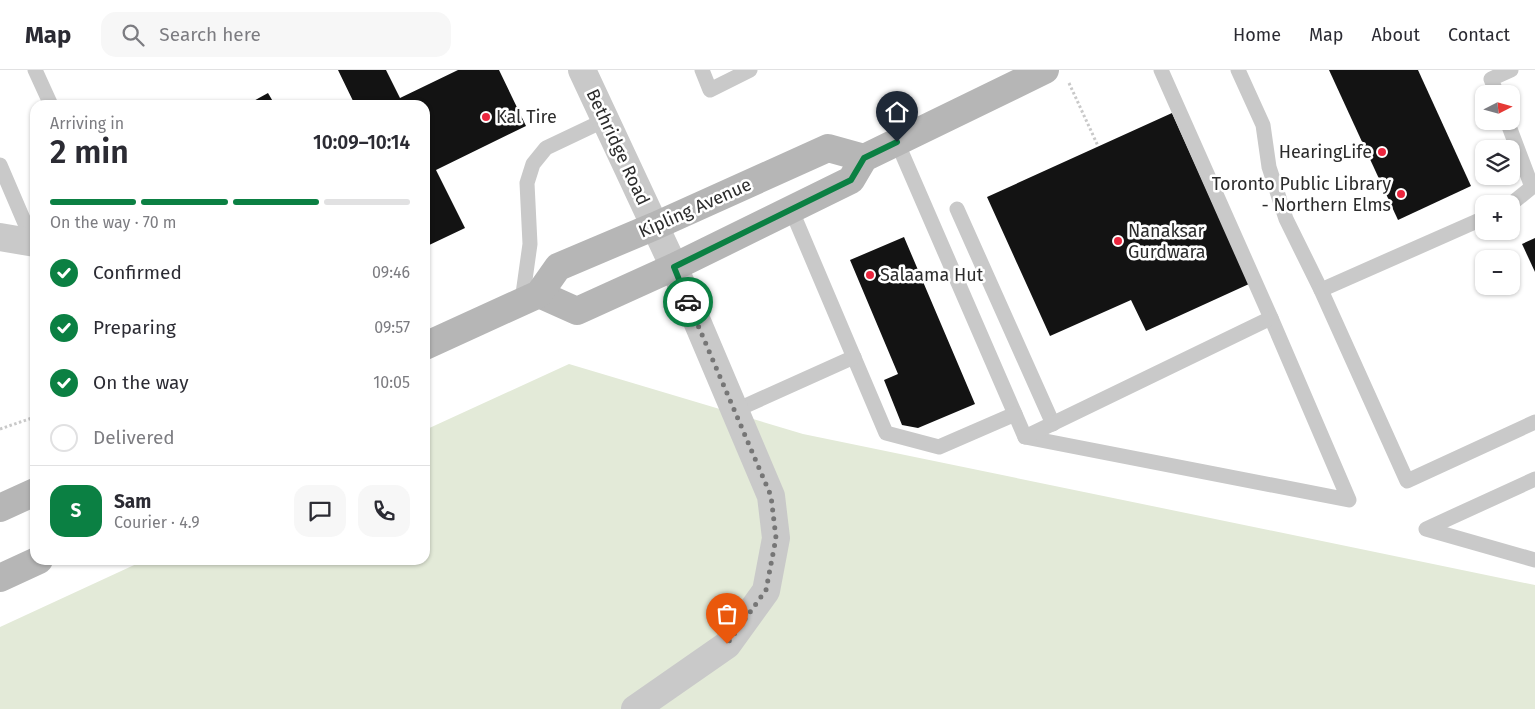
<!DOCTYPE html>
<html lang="en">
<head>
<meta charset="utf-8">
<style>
  body { margin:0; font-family:"Fira Sans",sans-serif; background:#f7f7f7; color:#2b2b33; height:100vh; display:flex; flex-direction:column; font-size:19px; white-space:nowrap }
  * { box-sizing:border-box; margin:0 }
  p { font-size:16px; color:#7c7c81 }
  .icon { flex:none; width:28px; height:28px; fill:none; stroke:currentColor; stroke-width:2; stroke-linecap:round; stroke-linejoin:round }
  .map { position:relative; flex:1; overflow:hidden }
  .details { position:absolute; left:30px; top:30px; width:400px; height:465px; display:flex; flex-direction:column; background:#fff; border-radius:15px; box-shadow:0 1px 4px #0004 }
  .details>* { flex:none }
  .needle { width:32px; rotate:84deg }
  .controls { position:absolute; left:1475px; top:15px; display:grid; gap:10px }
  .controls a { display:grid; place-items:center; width:45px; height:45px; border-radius:10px; background:#fff; box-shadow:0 1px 4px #0004; font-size:25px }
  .pin { position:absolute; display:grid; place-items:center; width:42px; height:42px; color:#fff; margin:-51px -21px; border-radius:50% 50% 50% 0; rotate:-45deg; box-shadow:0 0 5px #0007 }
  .pin .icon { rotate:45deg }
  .courier { position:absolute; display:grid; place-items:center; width:50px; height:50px; margin:-25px; border:4px solid #0b8043; border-radius:50%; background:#fff; color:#222; box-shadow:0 1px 6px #0007 }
  .summary em { font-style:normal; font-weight:600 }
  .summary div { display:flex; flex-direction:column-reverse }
  .summary { display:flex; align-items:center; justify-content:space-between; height:85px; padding:0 20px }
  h1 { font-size:32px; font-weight:600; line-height:38px }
  .bar { display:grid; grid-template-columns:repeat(4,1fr); gap:8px 5px; align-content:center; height:60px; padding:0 20px }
  .bar i { height:6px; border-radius:4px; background:#e1e1e2 }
  .bar .on { background:#0b8043 }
  .bar p { grid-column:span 4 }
  .line { display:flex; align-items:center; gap:12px; padding:0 20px; border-top:1px solid #e1e1e2 }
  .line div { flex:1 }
  .round { display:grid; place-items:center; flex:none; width:52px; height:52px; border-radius:15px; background:#f7f7f7 }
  ol { padding:0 20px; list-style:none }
  li { display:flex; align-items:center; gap:15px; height:55px }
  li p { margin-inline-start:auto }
  li .icon { padding:5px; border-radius:50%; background:#0b8043; color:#fff; stroke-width:4 }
  li:last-child { color:#7c7c81 }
  li i { width:28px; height:28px; border:2px solid #e1e1e2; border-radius:50% }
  header { display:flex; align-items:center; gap:30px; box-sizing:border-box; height:70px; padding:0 25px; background:#fff; border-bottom:1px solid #e1e1e2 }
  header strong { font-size:24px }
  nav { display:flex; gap:28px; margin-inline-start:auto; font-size:18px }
  .search { width:350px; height:45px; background:#f7f7f7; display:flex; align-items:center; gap:12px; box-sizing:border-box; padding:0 18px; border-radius:15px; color:#7c7c81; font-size:19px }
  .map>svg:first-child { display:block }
  .green { fill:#e3ead8 }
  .building { fill:#131313 }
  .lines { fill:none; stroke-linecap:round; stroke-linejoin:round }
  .path { stroke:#c9c9c9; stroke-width:3; stroke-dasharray:2.5 2.5; stroke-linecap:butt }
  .service { stroke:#c9c9c9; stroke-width:15 }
  .minor { stroke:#c9c9c9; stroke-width:28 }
  .secondary { stroke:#b6b6b6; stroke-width:28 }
  .done { stroke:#767676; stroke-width:5; stroke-dasharray:0 9 }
  .route { stroke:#0b8043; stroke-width:6 }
  .poi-dot { fill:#eb263e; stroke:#fff; stroke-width:2 }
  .labels { text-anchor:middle; stroke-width:5; stroke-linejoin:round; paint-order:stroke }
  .poi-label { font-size:18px; fill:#2c2c2c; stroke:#fff; text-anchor:start }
  .street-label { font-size:18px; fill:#2c2c2c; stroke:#fff }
</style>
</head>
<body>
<header>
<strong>Map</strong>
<div class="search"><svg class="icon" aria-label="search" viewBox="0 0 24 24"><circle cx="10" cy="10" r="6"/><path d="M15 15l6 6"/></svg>Search here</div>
<nav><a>Home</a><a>Map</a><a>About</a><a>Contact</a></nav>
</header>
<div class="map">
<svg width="1535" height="639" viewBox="0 0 1535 639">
  <rect width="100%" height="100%" fill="#fff"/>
  <path class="green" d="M569,294L803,364L1535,515V639H0V557L145,490H425V360Z"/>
  <g class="building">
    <path d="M338,0H386L400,28L458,0H499L526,56L436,100L465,158L425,177V35H355Z"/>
    <path d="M1329,0H1418L1471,116L1398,150Z"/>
    <path d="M268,23L275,35H246Z"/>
    <path d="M1172,43L1249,214L1146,261L1131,230L1050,266L987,127Z"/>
    <path d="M904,167L975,334L918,358L902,355L884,310L898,304L850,190Z"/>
    <path d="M1535,168V202L1522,174Z"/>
  </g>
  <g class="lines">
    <g class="path">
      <path d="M1069,13L1098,76"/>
      <path d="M0,359L35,347"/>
    </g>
    <g class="service">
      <path d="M35,0L51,35"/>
      <path d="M702,0L710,20L750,0"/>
      <path d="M1238,0L1263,55L1269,97L1286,149L1321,220"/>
      <path d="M1497,24L1491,9L1511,0"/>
      <path d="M1507,51L1532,117L1511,134"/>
      <path d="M897,72L1025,367L1349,430L1271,248L1161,0"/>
      <path d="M0,95L33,172"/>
      <path d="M791,139L886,363L939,377L1015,344"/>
      <path d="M957,139L1053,354"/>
      <path d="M1484,148L1321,220L1407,411L1535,352"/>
      <path d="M522,231L530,174L527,113L533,94L546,78L605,50"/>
      <path d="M734,341L854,287"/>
      <path d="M1025,367L1271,248"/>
      <path d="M1535,409L1426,459L1535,490"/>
    </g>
    <g class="minor">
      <path d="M582,0L674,197L771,426L776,468L766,521L727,575L635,639"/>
      <path d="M0,167L35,173"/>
    </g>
    <g class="secondary">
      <path d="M539,224L577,241L674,197L851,110L864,88L1045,0"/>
      <path d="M425,276L539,224L558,197L655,156L828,78L864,88"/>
      <path d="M0,438L35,422"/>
      <path d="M0,508L39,490"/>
    </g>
  </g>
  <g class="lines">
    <path class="done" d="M688,232L771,426L776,468L766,520L727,574"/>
    <path class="route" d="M688,232L674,197L851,110L864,88L897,72"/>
  </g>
  <g class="poi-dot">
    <circle cx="486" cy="47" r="5"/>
    <circle cx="1382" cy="82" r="5"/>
    <circle cx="1401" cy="124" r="5"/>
    <circle cx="1118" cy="171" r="5"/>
    <circle cx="870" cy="205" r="5"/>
  </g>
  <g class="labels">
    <g class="poi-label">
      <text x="496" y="53">Kal Tire</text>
      <text x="1372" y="88" text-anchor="end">HearingLife</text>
      <text x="1391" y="120" text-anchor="end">Toronto Public Library<tspan x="1391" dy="21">- Northern Elms</tspan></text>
      <text x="1128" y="167">Nanaksar<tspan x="1128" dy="21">Gurdwara</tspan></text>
      <text x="880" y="211">Salaama Hut</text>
    </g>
    <g class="street-label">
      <text transform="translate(618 77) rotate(65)" y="6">Bethridge Road</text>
      <text transform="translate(695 138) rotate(-24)" y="6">Kipling Avenue</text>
    </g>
  </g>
</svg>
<div class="controls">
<a><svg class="needle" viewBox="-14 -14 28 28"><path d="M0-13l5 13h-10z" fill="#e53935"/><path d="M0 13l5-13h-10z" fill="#7c7c81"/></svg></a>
<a><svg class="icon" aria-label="layers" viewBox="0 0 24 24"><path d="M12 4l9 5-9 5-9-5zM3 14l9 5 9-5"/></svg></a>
<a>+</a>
<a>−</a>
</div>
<div class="pin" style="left:727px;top:574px;background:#ea580c"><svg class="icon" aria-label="bag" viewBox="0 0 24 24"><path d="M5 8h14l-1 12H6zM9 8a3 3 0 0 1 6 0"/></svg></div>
<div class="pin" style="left:897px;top:72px;background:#1f2937"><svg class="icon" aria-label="home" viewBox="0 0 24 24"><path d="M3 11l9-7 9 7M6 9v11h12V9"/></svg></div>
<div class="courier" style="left:688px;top:232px"><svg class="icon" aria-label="car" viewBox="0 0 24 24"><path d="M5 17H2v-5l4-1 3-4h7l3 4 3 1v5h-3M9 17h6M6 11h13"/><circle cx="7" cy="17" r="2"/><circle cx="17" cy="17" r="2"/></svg></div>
<section class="details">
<div class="summary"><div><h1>2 min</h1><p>Arriving in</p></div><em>10:09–10:14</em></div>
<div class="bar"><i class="on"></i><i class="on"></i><i class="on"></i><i></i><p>On the way · 70 m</p></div>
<ol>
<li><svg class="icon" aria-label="check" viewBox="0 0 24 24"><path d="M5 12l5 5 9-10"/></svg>Confirmed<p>09:46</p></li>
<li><svg class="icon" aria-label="check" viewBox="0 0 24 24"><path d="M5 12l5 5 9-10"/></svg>Preparing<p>09:57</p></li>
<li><svg class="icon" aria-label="check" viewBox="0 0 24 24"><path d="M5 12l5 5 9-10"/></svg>On the way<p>10:05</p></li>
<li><i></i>Delivered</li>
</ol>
<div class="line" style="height:90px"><b class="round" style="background:#0b8043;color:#fff">S</b><div><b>Sam</b><p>Courier · 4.9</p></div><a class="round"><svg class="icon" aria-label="chat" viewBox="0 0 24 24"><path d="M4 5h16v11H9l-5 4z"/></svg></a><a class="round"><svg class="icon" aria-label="phone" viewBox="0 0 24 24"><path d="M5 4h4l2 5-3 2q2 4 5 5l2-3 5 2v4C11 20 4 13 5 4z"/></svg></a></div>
</section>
</div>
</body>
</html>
